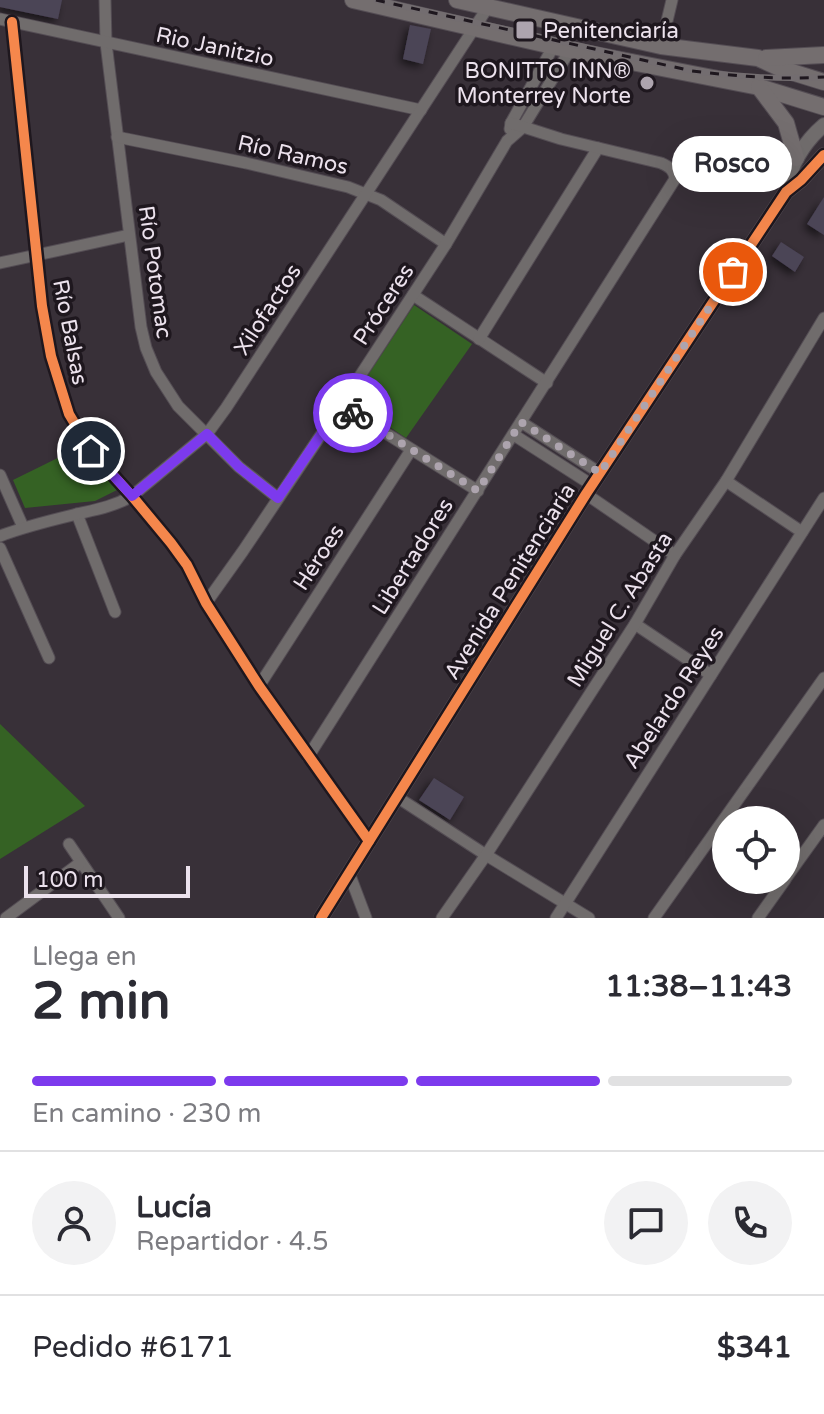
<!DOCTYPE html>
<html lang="es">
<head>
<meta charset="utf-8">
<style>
  body { margin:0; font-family:"Varela Round",sans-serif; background:#f2f2f3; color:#2b2b33; height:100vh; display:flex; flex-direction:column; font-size:30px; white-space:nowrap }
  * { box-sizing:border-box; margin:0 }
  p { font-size:26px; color:#7c7c81 }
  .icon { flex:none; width:44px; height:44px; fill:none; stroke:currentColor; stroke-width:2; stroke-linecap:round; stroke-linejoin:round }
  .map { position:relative; height:918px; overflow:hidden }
  .panel { display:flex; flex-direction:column; background:#fff; flex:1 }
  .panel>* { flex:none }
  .fabs { position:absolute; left:712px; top:806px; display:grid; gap:16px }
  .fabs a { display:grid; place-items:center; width:88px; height:88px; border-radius:50%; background:#fff; box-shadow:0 8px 32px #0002; font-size:40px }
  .scale { position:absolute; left:24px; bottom:20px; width:166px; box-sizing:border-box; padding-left:8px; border:4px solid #ece2ed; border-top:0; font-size:22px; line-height:28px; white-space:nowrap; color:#ece2ed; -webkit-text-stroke:6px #1e171e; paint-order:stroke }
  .pin { position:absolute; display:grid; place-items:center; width:68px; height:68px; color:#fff; margin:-34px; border:4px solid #fff; border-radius:50%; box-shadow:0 2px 8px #0007 }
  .courier { position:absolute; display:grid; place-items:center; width:80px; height:80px; margin:-40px; border:6px solid #7c3aed; border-radius:50%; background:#fff; color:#222; box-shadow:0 2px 10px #0007 }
  .bubble { position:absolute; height:56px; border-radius:28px; background:#fff; box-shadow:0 8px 32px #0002; font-size:26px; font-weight:800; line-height:56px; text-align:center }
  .headline em { font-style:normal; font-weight:800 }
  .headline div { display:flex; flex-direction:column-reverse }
  .headline { display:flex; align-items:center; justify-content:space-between; height:136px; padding:0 32px }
  h1 { font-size:52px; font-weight:800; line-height:60px }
  .bar { display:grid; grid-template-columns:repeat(4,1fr); gap:12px 8px; align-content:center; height:96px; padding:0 32px }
  .bar i { height:10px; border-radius:6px; background:#e1e1e2 }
  .bar .selected { background:#7c3aed }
  .bar p { grid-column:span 4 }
  .line { display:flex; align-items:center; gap:20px; padding:0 32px; border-top:2px solid #e1e1e2 }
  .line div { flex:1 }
  .round { display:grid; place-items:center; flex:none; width:84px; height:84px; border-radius:42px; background:#f2f2f3 }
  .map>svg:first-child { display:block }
  .green { fill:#356224 }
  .building { fill:#4b4457; filter:url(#shadow) }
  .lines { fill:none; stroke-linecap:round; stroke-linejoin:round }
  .minor-casing { stroke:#544d54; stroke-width:13 }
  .tertiary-casing { stroke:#544d54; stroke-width:16 }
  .secondary-casing { stroke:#544d54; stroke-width:18 }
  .minor { stroke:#706c6c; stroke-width:11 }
  .tertiary { stroke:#706c6c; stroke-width:14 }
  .secondary { stroke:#746e6f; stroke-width:16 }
  .rail-casing { stroke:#736d70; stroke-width:6 }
  .rail { stroke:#1e171e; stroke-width:3; stroke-dasharray:9; stroke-linecap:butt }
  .cycleway-casing { stroke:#1e171e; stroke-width:15 }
  .cycleway { stroke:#f5874c; stroke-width:10 }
  .done { stroke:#ada4ae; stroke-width:8; stroke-dasharray:0 14.4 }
  .route { stroke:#7c3aed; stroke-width:10 }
  .poi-dot { fill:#ada4ae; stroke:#1e171e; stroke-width:3 }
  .labels { text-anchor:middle; stroke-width:7; stroke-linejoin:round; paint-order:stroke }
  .poi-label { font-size:22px; fill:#ece2ed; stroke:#1e171e; text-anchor:start }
  .street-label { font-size:22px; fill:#ece2ed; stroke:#1e171e }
</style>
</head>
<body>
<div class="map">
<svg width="824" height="918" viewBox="0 0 824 918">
  <defs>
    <filter id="shadow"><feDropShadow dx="-3.5" dy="3.5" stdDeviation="4" flood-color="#0009"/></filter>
  </defs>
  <rect width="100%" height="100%" fill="#383038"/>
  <g class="green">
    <path d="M414,305L472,344L406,438L351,401Z"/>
    <path d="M82,446L117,490L95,501L25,508L13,480Z"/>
    <path d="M0,724L85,806L0,859Z"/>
  </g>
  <g class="building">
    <path d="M0,0H62L58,19L0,7Z"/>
    <path d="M410,25L431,29L423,64L403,59Z"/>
    <path d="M824,197V235L807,224Z"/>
    <path d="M781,242L804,257L795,272L772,256Z"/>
    <path d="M434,778L464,797L450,820L419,800Z"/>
  </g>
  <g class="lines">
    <g class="minor-casing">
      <g id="minor">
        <path d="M105,0L106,43L141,327L146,348L156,372L178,406L239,467L278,498"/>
        <path d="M0,19L421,110"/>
        <path d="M12,22L42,306L51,356L69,414L91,451L132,496L171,543L187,565L206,603L259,686L369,841"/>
        <path d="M661,46L672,0"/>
        <path d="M510,129L511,123L553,47"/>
        <path d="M117,137L246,163L348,187L381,200L446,244"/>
        <path d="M0,263L129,235"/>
        <path d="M413,295L547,383"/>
        <path d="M479,339L598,148"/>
        <path d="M341,405L478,491"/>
        <path d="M521,422L600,473"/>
        <path d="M514,435L592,485"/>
        <path d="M0,475L23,527"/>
        <path d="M726,481L802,532"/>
        <path d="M586,494L675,555"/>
        <path d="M77,514L115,612"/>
        <path d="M0,536C24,527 48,521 73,515C94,510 113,507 132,496L207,434L226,408L488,7"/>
        <path d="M0,548L49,658"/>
        <path d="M206,603L243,551L341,405L446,244L507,141L523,127L570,50"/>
        <path d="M635,624L711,675"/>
        <path d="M259,686L411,450"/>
        <path d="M308,757L675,179C674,170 670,167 661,163L561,139L511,123"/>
        <path d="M397,797L486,855L589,918"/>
        <path d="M69,844L119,918"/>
        <path d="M349,873L366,918"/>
        <path d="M786,878L824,825"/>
        <path d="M6,918L80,863"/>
        <path d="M442,918L486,855L635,624L675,555L726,481L824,318"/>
        <path d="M556,918L824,498"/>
        <path d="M654,918L824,678"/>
        <path d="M758,918L785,880"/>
      </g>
    </g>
    <g class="tertiary-casing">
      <g id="tertiary">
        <path d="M786,192C788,167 805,141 824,125"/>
        <path d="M321,918L586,494L786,192L801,180L824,155"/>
      </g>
    </g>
    <g class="secondary-casing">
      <g id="secondary">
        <path d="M353,0L570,50L759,87L824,107"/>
        <path d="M457,0L661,46L758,58L782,69L824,82"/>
        <path d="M766,58L824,55"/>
        <path d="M759,87L786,123L796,158"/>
      </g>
    </g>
    <use href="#minor" class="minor"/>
    <use href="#tertiary" class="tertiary"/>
    <use href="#secondary" class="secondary"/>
    <g class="rail-casing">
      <path id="rail" d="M376,0L692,71C736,76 779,80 824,77"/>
    </g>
    <use href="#rail" class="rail"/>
    <g class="cycleway-casing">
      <g id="cycleway">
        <path d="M12,22L42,306L51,356L69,414L91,451L132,496L171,543L187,565L206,603L259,686L369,841"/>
        <path d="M321,918L586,494L786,192L801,180L824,155"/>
      </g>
    </g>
    <use href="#cycleway" class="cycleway"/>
  </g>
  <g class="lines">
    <path class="done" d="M353,413L478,491L521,422L600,473L733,272"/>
    <path class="route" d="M91,451L132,496L207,434L239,467L278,498L341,405L353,413"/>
  </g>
  <g class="poi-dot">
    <rect x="515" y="20" width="20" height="20" rx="4"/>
    <circle cx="647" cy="83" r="8"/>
  </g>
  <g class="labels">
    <g class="poi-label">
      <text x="543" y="38">Penitenciaría</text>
      <text x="631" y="78" text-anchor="end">BONITTO INN®<tspan x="631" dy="25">Monterrey Norte</tspan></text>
    </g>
    <g class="street-label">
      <text transform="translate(215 46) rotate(12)" y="8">Rio Janitzio</text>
      <text transform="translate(293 154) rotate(13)" y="8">Río Ramos</text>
      <text transform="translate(156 272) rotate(82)" y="8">Río Potomac</text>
      <text transform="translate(383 304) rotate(-57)" y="8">Próceres</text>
      <text transform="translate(267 309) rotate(-57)" y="8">Xilofactos</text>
      <text transform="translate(71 332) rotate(79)" y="8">Río Balsas</text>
      <text transform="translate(412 556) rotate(-58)" y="8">Libertadores</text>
      <text transform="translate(318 557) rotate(-57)" y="8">Héroes</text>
      <text transform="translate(509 581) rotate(-58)" y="8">Avenida Penitenciaría</text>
      <text transform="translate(619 609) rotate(-58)" y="8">Miguel C. Abasta</text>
      <text transform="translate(673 697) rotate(-57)" y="8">Abelardo Reyes</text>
    </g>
  </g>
</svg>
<div class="fabs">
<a><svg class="icon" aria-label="locate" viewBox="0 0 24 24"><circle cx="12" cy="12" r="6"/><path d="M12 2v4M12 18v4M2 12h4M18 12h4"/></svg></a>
</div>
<div class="scale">100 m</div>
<div class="pin" style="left:733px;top:272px;background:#ea580c"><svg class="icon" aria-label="bag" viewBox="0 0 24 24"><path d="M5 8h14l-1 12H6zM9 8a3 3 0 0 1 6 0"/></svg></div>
<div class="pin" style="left:91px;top:451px;background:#1f2937"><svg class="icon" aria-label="home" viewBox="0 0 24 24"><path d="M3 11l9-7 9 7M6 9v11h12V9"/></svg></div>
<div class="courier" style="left:353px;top:413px"><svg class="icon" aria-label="bike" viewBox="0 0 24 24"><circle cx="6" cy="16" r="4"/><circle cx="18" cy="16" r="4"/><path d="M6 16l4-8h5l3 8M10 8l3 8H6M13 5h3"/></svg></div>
<div class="bubble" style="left:672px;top:136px;width:120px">Rosco</div>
</div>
<section class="panel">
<div class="headline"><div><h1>2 min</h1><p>Llega en</p></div><em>11:38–11:43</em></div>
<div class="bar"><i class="selected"></i><i class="selected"></i><i class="selected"></i><i></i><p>En camino · 230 m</p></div>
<div class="line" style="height:144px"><a class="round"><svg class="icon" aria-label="person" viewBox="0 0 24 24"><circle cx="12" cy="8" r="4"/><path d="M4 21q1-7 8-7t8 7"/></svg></a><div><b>Lucía</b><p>Repartidor · 4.5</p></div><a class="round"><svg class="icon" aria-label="chat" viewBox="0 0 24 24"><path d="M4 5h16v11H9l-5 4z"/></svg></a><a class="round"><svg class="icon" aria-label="phone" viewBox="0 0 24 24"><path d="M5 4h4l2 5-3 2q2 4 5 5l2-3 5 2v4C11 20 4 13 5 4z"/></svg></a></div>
<div class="line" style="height:104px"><div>Pedido #6171</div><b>$341</b></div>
</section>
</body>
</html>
